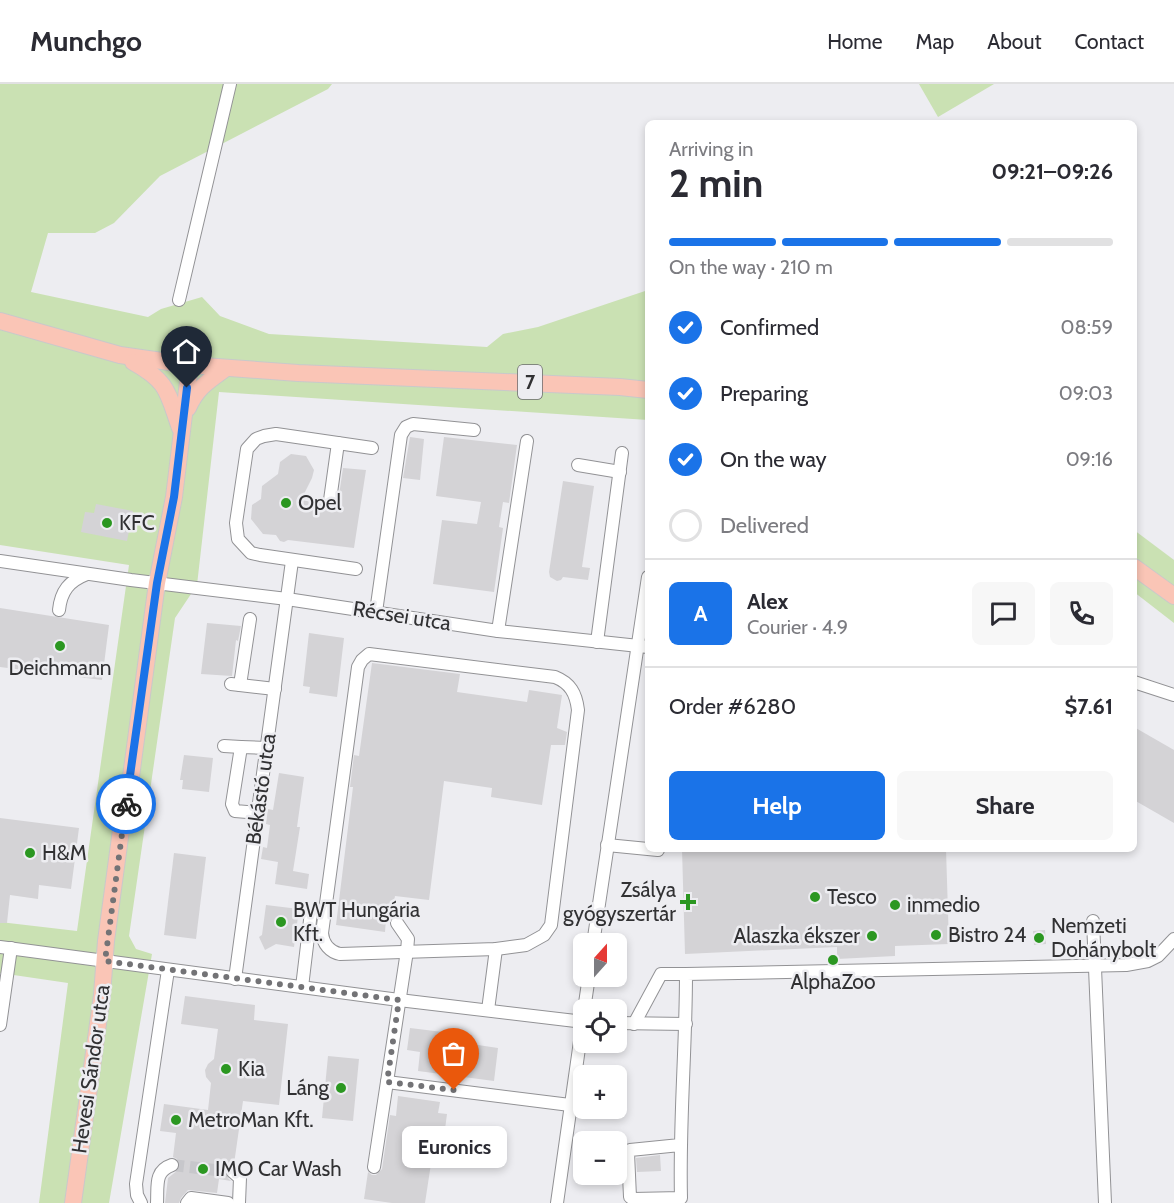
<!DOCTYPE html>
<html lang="en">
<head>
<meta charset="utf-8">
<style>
  body { margin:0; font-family:Cabin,sans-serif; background:#f7f7f7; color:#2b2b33; height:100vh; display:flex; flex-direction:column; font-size:22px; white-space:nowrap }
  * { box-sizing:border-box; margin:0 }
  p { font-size:20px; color:#7c7c81 }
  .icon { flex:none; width:33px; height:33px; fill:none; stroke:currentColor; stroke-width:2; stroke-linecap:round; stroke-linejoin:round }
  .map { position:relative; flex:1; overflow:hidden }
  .panel { position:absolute; left:645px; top:36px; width:492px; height:732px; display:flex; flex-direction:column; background:#fff; border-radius:9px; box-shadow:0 3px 9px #0003 }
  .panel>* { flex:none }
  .needle { width:39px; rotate:21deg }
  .fabs { position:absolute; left:573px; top:849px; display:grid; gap:12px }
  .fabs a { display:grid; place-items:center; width:54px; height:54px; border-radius:9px; background:#fff; box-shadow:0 3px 9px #0003; font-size:30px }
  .pin { position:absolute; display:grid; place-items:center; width:51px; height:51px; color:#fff; margin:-62px -26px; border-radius:50% 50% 50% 0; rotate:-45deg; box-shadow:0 0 6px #0007 }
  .pin .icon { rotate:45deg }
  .courier { position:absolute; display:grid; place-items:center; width:60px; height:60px; margin:-30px; border:4px solid #1a73e8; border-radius:50%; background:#fff; color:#222; box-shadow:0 2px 8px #0007 }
  .bubble { position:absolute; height:42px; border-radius:9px; background:#fff; box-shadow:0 3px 9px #0003; font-size:20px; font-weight:800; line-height:42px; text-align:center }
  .summary em { font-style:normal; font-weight:800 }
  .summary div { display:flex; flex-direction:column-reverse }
  .summary { display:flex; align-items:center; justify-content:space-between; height:102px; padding:0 24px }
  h1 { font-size:39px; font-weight:800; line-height:45px }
  .bar { display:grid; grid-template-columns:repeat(4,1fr); gap:9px 6px; align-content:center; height:72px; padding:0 24px }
  .bar i { height:8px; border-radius:4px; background:#e1e1e2 }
  .bar .on { background:#1a73e8 }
  .bar p { grid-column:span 4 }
  .line { display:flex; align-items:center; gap:15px; padding:0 24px; border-top:2px solid #e1e1e2 }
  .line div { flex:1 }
  .round { display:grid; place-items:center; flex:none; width:63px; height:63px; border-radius:9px; background:#f7f7f7 }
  ol { padding:0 24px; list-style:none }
  li { display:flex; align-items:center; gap:18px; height:66px }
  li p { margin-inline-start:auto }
  li .icon { padding:6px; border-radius:50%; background:#1a73e8; color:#fff; stroke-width:4 }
  li:last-child { color:#7c7c81 }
  li i { width:33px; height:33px; border:3px solid #e1e1e2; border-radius:50% }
  .button { display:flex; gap:12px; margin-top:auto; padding:12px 24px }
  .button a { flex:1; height:69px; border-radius:9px; background:#1a73e8; color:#fff; font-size:24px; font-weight:800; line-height:69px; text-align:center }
  .button a+a { background:#f7f7f7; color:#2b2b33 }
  header { display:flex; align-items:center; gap:36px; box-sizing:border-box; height:84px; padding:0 30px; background:#fff; border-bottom:2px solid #e1e1e2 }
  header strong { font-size:28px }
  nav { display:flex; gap:33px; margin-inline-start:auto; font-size:21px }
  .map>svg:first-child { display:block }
  .green { fill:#cae1b3 }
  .building { fill:#d4d3d6 }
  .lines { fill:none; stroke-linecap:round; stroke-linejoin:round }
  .minor-tunnel { stroke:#c7c7cb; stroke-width:12; stroke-dasharray:12 6; stroke-linecap:butt }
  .minor-casing { stroke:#929295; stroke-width:14 }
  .major-casing { stroke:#c9c9ca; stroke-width:18 }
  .minor { stroke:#fff; stroke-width:12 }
  .major { stroke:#fac5b6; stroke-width:16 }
  .done { stroke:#737376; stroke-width:6; stroke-dasharray:0 10.8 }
  .route { stroke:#1a73e8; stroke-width:8 }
  .poi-dot { fill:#2b9721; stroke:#ededf1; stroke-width:2 }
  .labels { text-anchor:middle; stroke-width:5; stroke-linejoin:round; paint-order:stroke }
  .shield { fill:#ededf1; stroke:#69696c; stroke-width:1.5 }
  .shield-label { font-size:20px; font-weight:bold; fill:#313133 }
  .poi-label { font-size:21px; fill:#313133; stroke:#ededf1; text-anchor:start }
  .street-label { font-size:21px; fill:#313133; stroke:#ededf1 }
</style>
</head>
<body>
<header>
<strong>Munchgo</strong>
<nav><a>Home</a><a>Map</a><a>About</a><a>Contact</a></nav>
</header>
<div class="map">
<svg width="1174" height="1119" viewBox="0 0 1174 1119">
  <rect width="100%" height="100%" fill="#ededf1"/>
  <g class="green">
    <path d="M0,0H332L328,5L160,92L114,139L95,149H48L31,208L148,233L161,225L202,213L220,232L269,250L487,263L503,250L538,243L648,206V336L219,308L197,501L175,534L129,852L136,865L152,870L109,1119H39L68,899L0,889V838L77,847L129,481L0,461Z"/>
    <path d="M919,0H994L938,33Z"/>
    <path d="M1134,446L1174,476V539L1134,508Z"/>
  </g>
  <g class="building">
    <path d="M410,353L424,355L420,396L403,394Z"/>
    <path d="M444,353L517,361L509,419L503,418L499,443L503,444L494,508L433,500L442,436L477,440L481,418L436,412Z"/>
    <path d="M291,370L306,372L314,386L312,394L301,416L323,420L328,424L336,422L338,418L343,384L366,386L354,464L288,456L284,458L280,457L276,451L263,450L251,435L252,421L261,415L262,402L278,390L280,378Z"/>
    <path d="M563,397L594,402L582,483L590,484L588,496L563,493L561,496L557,497L550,493L549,488Z"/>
    <path d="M96,420L133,427L127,457L81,448L85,428L94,429Z"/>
    <path d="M0,524L109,541L102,596L0,583Z"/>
    <path d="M207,539L241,542L238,557L236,556L232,592L201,590Z"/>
    <path d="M309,549L344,554L337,613L309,609L310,603L303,602Z"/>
    <path d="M372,579L460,590L457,608L527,618L529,606L562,611L557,644L567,648L565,661H551L542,721L491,713L492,704L444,697L429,816L395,812L392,831L386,835L385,848L336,841L353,703H350L354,671L359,672Z"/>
    <path d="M1134,643L1174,666V739L1134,716Z"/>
    <path d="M184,671L213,674L209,708L182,705L183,696H180Z"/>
    <path d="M279,689L304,693L297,743H300L293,787L309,790L307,805L275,800L278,778L261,775L263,763L267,764L270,741L266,740L268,725L273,726Z"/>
    <path d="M0,734L79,744L71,805L39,801L38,815L10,811L7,839H0Z"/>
    <path d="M682,765H946L949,860L895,862V872L837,875V863L685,870Z"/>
    <path d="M174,769L206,773L196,855L164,851Z"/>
    <path d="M266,821L299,825L294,863L276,860L265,866L259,853L262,851Z"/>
    <path d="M1045,846L1046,860L1034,861L1033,847Z"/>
    <path d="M185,912L255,921L254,936L288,940L279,1021L243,1017L234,1080L227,1082L225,1087V1091L231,1097L219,1095L217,1109L188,1106L181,1114L179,1119H165L168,1094L178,1086L180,1081L177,1075L173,1073L176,1049L160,1047L164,1020L208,1026L211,999L206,993L205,986L208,980L214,975L218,945L181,940Z"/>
    <path d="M410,944L459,950L458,958L498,964L494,997L418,987L420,968L407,966Z"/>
    <path d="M328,972L359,975L353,1037L322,1034Z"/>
    <path d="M398,1012L440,1018L438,1029L447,1030L441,1075L432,1073L425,1119H392L364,1115L368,1088L372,1091H376L382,1085L390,1031L396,1032Z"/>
    <path d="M616,1059H626L620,1069L621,1089H616Z"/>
    <path d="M660,1071L661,1087L637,1088L636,1074Z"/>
  </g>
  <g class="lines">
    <path class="minor-tunnel" d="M172,1081L233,1088"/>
    <g class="minor-casing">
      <g id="minor">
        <path d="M179,216L230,0"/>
        <path d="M578,381L620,388"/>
        <path d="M330,416L338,359"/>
        <path d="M0,477L131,496L287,515L498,547L648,563"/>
        <path d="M356,485L260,471L251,469L238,455L236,439L247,365L256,355L264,352L276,350L372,364"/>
        <path d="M59,526C61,507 69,497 87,490"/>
        <path d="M376,528L401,351L406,343L413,340L474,346"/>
        <path d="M498,547L527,357"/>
        <path d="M597,558L622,369"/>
        <path d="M369,570L555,593C570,599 576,609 578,626L551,841L544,851L526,861L496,865L340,870C330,868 323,860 322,849L358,583L362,576Z"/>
        <path d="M1134,598L1174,611"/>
        <path d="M231,600L275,605"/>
        <path d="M240,601L250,535"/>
        <path d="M224,662L241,663"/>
        <path d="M258,729L235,727L232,720L241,663L267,664"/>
        <path d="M607,761L658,766"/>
        <path d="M1093,837L1105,1119"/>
        <path d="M593,860L648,493"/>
        <path d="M0,863L399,916L584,938"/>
        <path d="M235,895L292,477"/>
        <path d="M302,903L311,828"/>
        <path d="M488,926L496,865"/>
        <path d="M584,926L589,892"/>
        <path d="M616,939L686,940"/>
        <path d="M634,940L661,890H686"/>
        <path d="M0,941L11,864"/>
        <path d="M387,998L570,1021"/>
        <path d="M680,1061L630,1066L628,1069L630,1113L633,1115L681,1114C679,1039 686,965 686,890L1126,881L1148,877L1158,872L1174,855"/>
        <path d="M374,1083L407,867L408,855L397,839"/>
        <path d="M233,1088L240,1094L239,1119"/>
        <path d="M141,1119L137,1111L136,1100L168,886"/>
        <path d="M157,1119C158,1102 154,1087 172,1081"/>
        <path d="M187,1119L191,1114L228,1119"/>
        <path d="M557,1119L584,929"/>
      </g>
    </g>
    <g class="major-casing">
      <g id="major">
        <path d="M0,237L120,271L190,281L298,289L620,303L648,306"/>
        <path d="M133,278C169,298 167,308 180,344"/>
        <path d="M188,324C197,304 207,298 225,285"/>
        <path d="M1134,483L1174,512"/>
        <path d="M73,1119L102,911L106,857L121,746L130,700L157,499L174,413L190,281"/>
      </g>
    </g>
    <use href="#minor" class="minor"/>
    <use href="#major" class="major"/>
  </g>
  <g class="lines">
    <path class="done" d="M126,720L105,877L399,916L387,998L454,1006"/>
    <path class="route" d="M126,720L157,499L174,413L187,304"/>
  </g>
  <g class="poi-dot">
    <circle cx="286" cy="419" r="6"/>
    <circle cx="107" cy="439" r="6"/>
    <circle cx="60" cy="562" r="6"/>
    <circle cx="30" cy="769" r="6"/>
    <circle cx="815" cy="813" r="6"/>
    <path d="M685 809h6v6h6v6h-6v6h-6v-6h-6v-6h6z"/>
    <circle cx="895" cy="821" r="6"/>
    <circle cx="281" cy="838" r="6"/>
    <circle cx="936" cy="851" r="6"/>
    <circle cx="872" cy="852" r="6"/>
    <circle cx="1039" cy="854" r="6"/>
    <circle cx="833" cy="876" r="6"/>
    <circle cx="226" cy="985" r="6"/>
    <circle cx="341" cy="1004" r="6"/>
    <circle cx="176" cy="1036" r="6"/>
    <circle cx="203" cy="1085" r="6"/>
  </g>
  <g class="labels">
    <rect class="shield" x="518" y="281" width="24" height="34" rx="4.5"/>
    <g class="shield-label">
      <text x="530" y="305">7</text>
    </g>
    <g class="poi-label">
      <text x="298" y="426">Opel</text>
      <text x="119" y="446">KFC</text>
      <text x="60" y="591" text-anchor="middle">Deichmann</text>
      <text x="42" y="776">H&amp;M</text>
      <text x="676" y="813" text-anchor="end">Zsálya<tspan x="676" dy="24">gyógyszertár</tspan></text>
      <text x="827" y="820">Tesco</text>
      <text x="907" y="828">inmedio</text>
      <text x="293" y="833">BWT Hungária<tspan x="293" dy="24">Kft.</tspan></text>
      <text x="1051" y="849">Nemzeti<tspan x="1051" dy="24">Dohánybolt</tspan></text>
      <text x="948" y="858">Bistro 24</text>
      <text x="860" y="859" text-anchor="end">Alaszka ékszer</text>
      <text x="833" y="905" text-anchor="middle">AlphaZoo</text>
      <text x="238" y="992">Kia</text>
      <text x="329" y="1011" text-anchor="end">Láng</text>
      <text x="188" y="1043">MetroMan Kft.</text>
      <text x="215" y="1092">IMO Car Wash</text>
    </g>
    <g class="street-label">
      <text transform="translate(402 532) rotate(9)" y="7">Récsei utca</text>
      <text transform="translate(261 705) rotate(-82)" y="7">Békástó utca</text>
      <text transform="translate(91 985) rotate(-82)" y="7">Hevesi Sándor utca</text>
    </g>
  </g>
</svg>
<div class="fabs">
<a><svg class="needle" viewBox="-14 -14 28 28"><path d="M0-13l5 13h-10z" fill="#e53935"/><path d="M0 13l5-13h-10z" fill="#7c7c81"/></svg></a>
<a><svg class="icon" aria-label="locate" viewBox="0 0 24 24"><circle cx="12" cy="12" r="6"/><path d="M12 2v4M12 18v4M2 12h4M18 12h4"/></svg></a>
<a>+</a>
<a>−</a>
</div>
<div class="pin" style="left:454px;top:1006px;background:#ea580c"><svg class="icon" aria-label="bag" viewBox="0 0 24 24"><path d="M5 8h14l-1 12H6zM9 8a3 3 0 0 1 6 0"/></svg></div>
<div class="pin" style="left:187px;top:304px;background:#1f2937"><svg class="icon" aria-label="home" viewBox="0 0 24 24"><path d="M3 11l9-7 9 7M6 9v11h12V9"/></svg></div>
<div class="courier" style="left:126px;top:720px"><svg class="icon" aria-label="bike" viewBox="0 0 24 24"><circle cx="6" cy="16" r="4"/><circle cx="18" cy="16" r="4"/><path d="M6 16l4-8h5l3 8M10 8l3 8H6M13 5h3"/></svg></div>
<div class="bubble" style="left:402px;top:1042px;width:105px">Euronics</div>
<section class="panel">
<div class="summary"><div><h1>2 min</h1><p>Arriving in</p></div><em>09:21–09:26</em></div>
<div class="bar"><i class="on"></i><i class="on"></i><i class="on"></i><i></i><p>On the way · 210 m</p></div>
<ol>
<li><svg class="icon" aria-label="check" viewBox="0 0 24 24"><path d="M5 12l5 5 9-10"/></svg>Confirmed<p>08:59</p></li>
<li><svg class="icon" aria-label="check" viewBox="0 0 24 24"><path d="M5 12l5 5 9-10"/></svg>Preparing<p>09:03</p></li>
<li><svg class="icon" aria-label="check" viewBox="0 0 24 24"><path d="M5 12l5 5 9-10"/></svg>On the way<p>09:16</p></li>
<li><i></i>Delivered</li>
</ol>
<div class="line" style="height:108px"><b class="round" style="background:#1a73e8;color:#fff">A</b><div><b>Alex</b><p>Courier · 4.9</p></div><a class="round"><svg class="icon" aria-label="chat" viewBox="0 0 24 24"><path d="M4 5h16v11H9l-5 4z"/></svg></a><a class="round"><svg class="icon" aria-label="phone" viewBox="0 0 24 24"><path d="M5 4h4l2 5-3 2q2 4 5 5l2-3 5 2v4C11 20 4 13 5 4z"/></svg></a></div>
<div class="line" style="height:78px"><div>Order #6280</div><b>$7.61</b></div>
<div class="button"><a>Help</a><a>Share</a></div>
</section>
</div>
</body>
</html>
